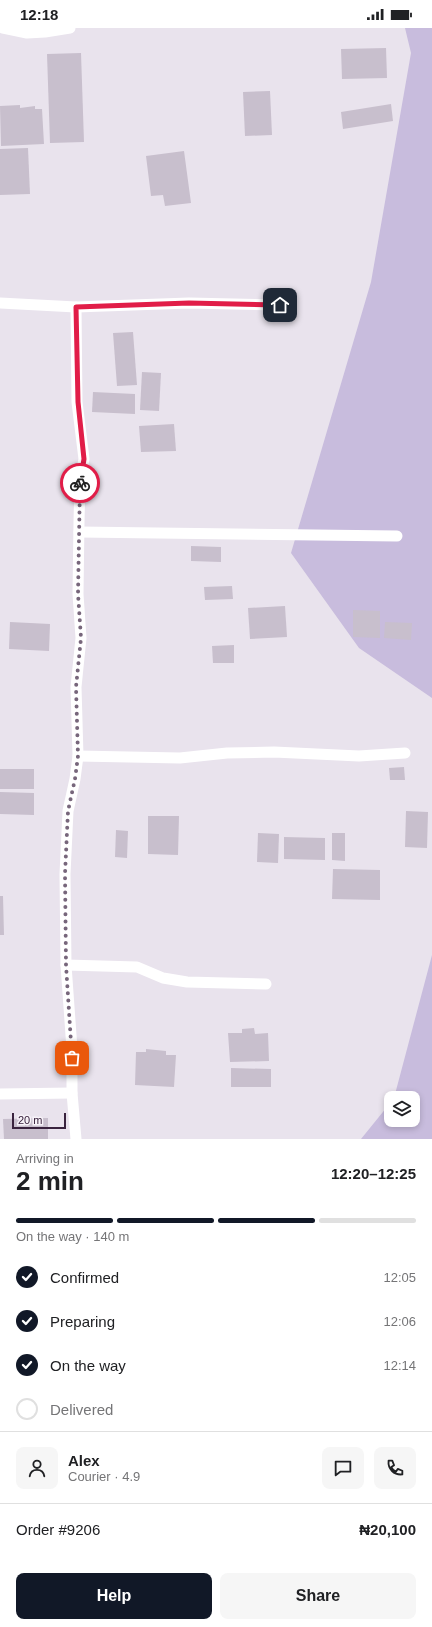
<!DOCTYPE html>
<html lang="en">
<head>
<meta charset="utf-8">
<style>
  body { margin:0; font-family:Arial,sans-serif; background:#f6f6f6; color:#202124; height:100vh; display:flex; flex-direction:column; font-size:15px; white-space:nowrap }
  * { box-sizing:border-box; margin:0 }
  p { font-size:13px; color:#757577 }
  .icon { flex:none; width:22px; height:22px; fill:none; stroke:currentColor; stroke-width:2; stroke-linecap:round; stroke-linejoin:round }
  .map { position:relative; height:1111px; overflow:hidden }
  .details { display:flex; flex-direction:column; background:#fff; flex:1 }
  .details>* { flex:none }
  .tools { position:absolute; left:384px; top:1063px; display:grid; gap:8px }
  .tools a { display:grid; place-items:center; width:36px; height:36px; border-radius:8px; background:#fff; box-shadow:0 2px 6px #0003; font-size:20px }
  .scale { position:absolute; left:12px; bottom:10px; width:54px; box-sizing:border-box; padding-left:4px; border:2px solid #39233e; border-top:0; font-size:11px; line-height:14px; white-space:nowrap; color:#39233e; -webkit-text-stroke:3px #f7f3f9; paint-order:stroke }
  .pin { position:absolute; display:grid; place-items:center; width:34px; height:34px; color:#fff; margin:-17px; border-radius:8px; box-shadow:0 2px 6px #0006 }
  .courier { position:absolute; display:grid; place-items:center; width:40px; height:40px; margin:-20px; border:3px solid #e11d48; border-radius:50%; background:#fff; color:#222; box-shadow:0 1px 5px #0007 }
  .headline em { font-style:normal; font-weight:600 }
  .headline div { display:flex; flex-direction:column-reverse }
  .headline { display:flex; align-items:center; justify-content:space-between; height:68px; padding:0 16px }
  h1 { font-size:26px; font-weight:600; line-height:30px }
  .bar { display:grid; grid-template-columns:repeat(4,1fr); gap:6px 4px; align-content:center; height:48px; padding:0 16px }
  .bar i { height:5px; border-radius:3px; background:#e0e0e0 }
  .bar .active { background:#111827 }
  .bar p { grid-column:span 4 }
  .line { display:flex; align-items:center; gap:10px; padding:0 16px; border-top:1px solid #e0e0e0 }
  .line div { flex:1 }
  .round { display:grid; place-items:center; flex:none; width:42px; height:42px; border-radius:8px; background:#f6f6f6 }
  ol { padding:0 16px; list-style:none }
  li { display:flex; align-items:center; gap:12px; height:44px }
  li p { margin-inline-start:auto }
  li .icon { padding:4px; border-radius:50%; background:#111827; color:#fff; stroke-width:4 }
  li:last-child { color:#757577 }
  li i { width:22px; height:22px; border:2px solid #e0e0e0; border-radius:50% }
  .cta { display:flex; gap:8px; margin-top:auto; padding:8px 16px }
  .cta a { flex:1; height:46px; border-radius:8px; background:#111827; color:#fff; font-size:16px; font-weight:600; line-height:46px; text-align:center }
  .cta a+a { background:#f6f6f6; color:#202124 }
  .status { display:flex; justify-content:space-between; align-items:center; height:28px; padding:0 20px; background:#fff; direction:ltr }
  .status svg { height:11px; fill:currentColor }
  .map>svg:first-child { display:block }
  .green { fill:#c8bcdd }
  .building { fill:#c8bfcd }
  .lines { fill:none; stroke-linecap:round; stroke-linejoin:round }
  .minor { stroke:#fff; stroke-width:11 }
  .done { stroke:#77667b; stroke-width:4; stroke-dasharray:0 7.2 }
  .route { stroke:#e11d48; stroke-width:5 }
</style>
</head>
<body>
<div class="status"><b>12:18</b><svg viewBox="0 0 49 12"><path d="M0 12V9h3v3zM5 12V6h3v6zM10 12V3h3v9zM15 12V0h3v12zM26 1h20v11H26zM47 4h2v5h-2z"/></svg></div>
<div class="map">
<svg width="432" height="1111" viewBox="0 0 432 1111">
  <rect width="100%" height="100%" fill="#e9e3ed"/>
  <g class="green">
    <path d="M405,0H432V670L359,620L291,525L371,254L411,25Z"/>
    <path d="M432,927V1111H361L391,1074V1092H413V1070H394Z"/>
  </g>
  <g class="building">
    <path d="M386,20L387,50L342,51L341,21Z"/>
    <path d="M81,25L84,114L50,115L47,26Z"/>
    <path d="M270,63L272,107L245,108L243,64Z"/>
    <path d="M391,76L393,93L343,101L341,84Z"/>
    <path d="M20,77V80L35,78V81H42L44,116L1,118L0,78Z"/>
    <path d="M28,120L30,166L0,167V121Z"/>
    <path d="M184,123L191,175L165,178L163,167L151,168L146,128Z"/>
    <path d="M133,304L137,357L117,358L113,305Z"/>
    <path d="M142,344L161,345L159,383L140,382Z"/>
    <path d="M93,364L135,366V386L92,384Z"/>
    <path d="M174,396L176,423L141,424L139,398Z"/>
    <path d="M191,518L221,519V534L191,533Z"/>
    <path d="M232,558L233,571L205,572L204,559Z"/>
    <path d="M285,578L287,609L250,611L248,580Z"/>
    <path d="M353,582L380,583V610L353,609Z"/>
    <path d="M10,594L50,596L49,623L9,621Z"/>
    <path d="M385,594L412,595L411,612L384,610Z"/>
    <path d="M234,617V635H213L212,618Z"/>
    <path d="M404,739L405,752H390L389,740Z"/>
    <rect x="0" y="741" width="34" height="20"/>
    <path d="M0,764L34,765V787L0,786Z"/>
    <path d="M406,783L428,784L427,820L405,819Z"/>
    <path d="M148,788H179L178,827L148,826Z"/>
    <path d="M116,802L128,803L127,830L115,829Z"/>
    <path d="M258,805L279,806L278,835L257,834Z"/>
    <path d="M332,805H345V833L332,832Z"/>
    <path d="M284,809L325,810V832L284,831Z"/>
    <path d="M333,841L380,842V872L332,871Z"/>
    <path d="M0,868H3L4,907H0Z"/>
    <path d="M254,1000L255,1006L268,1005L269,1033L230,1034L228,1005H242V1001Z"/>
    <path d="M146,1021L166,1023V1027H176L174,1059L135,1057L136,1024H146Z"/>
    <path d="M231,1040L271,1041V1059H231Z"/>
    <path d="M48,1090V1111H4L3,1091Z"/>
  </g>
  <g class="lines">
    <g class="minor">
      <path d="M3,0L27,5L45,4L70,0"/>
      <path d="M0,275L76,279L189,275L280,277"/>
      <path d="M76,279L77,374L84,431L80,451L79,494L78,566L81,610L76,659L78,728L75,751L68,783L65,846L66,937L72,1021V1065L76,1111"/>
      <path d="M79,504L397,508"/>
      <path d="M78,728L180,730L227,725L274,724L359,728L405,725"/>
      <path d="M66,937L137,939L163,950L187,954L266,956"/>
      <path d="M0,1066L72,1065"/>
    </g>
  </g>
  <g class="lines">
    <path class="done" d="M72,1030L66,937L65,846L68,783L75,751L78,728L76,659L81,610L78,566L80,455"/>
    <path class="route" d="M80,455L84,431L78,374L76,279L189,275L280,277"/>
  </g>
</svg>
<div class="tools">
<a><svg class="icon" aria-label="layers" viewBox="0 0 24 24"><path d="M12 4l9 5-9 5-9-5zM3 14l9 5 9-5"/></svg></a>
</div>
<div class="scale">20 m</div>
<div class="pin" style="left:72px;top:1030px;background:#ea580c"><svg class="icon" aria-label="bag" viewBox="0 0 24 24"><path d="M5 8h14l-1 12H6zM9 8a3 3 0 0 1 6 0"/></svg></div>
<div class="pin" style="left:280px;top:277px;background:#1f2937"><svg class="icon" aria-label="home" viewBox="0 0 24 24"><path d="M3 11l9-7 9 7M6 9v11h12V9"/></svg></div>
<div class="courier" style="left:80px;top:455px"><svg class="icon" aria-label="bike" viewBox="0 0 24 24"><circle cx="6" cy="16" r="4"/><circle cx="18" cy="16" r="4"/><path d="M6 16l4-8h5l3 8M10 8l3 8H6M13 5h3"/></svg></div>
</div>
<section class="details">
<div class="headline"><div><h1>2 min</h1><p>Arriving in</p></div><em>12:20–12:25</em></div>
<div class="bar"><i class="active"></i><i class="active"></i><i class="active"></i><i></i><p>On the way · 140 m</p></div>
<ol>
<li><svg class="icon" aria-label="check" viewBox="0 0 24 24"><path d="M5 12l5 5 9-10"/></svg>Confirmed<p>12:05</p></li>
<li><svg class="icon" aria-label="check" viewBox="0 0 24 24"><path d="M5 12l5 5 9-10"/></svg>Preparing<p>12:06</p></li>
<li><svg class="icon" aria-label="check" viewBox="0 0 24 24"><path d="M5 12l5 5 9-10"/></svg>On the way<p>12:14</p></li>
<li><i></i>Delivered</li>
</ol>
<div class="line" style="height:72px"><a class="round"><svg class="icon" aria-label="person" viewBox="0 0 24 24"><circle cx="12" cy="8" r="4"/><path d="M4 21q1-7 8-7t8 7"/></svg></a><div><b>Alex</b><p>Courier · 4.9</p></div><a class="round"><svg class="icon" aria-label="chat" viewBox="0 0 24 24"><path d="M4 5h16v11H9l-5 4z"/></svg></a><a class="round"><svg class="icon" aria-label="phone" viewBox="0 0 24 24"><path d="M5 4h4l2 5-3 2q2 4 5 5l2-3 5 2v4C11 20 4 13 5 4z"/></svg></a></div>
<div class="line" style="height:52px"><div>Order #9206</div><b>₦20,100</b></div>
<div class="cta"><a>Help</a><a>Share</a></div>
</section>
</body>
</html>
